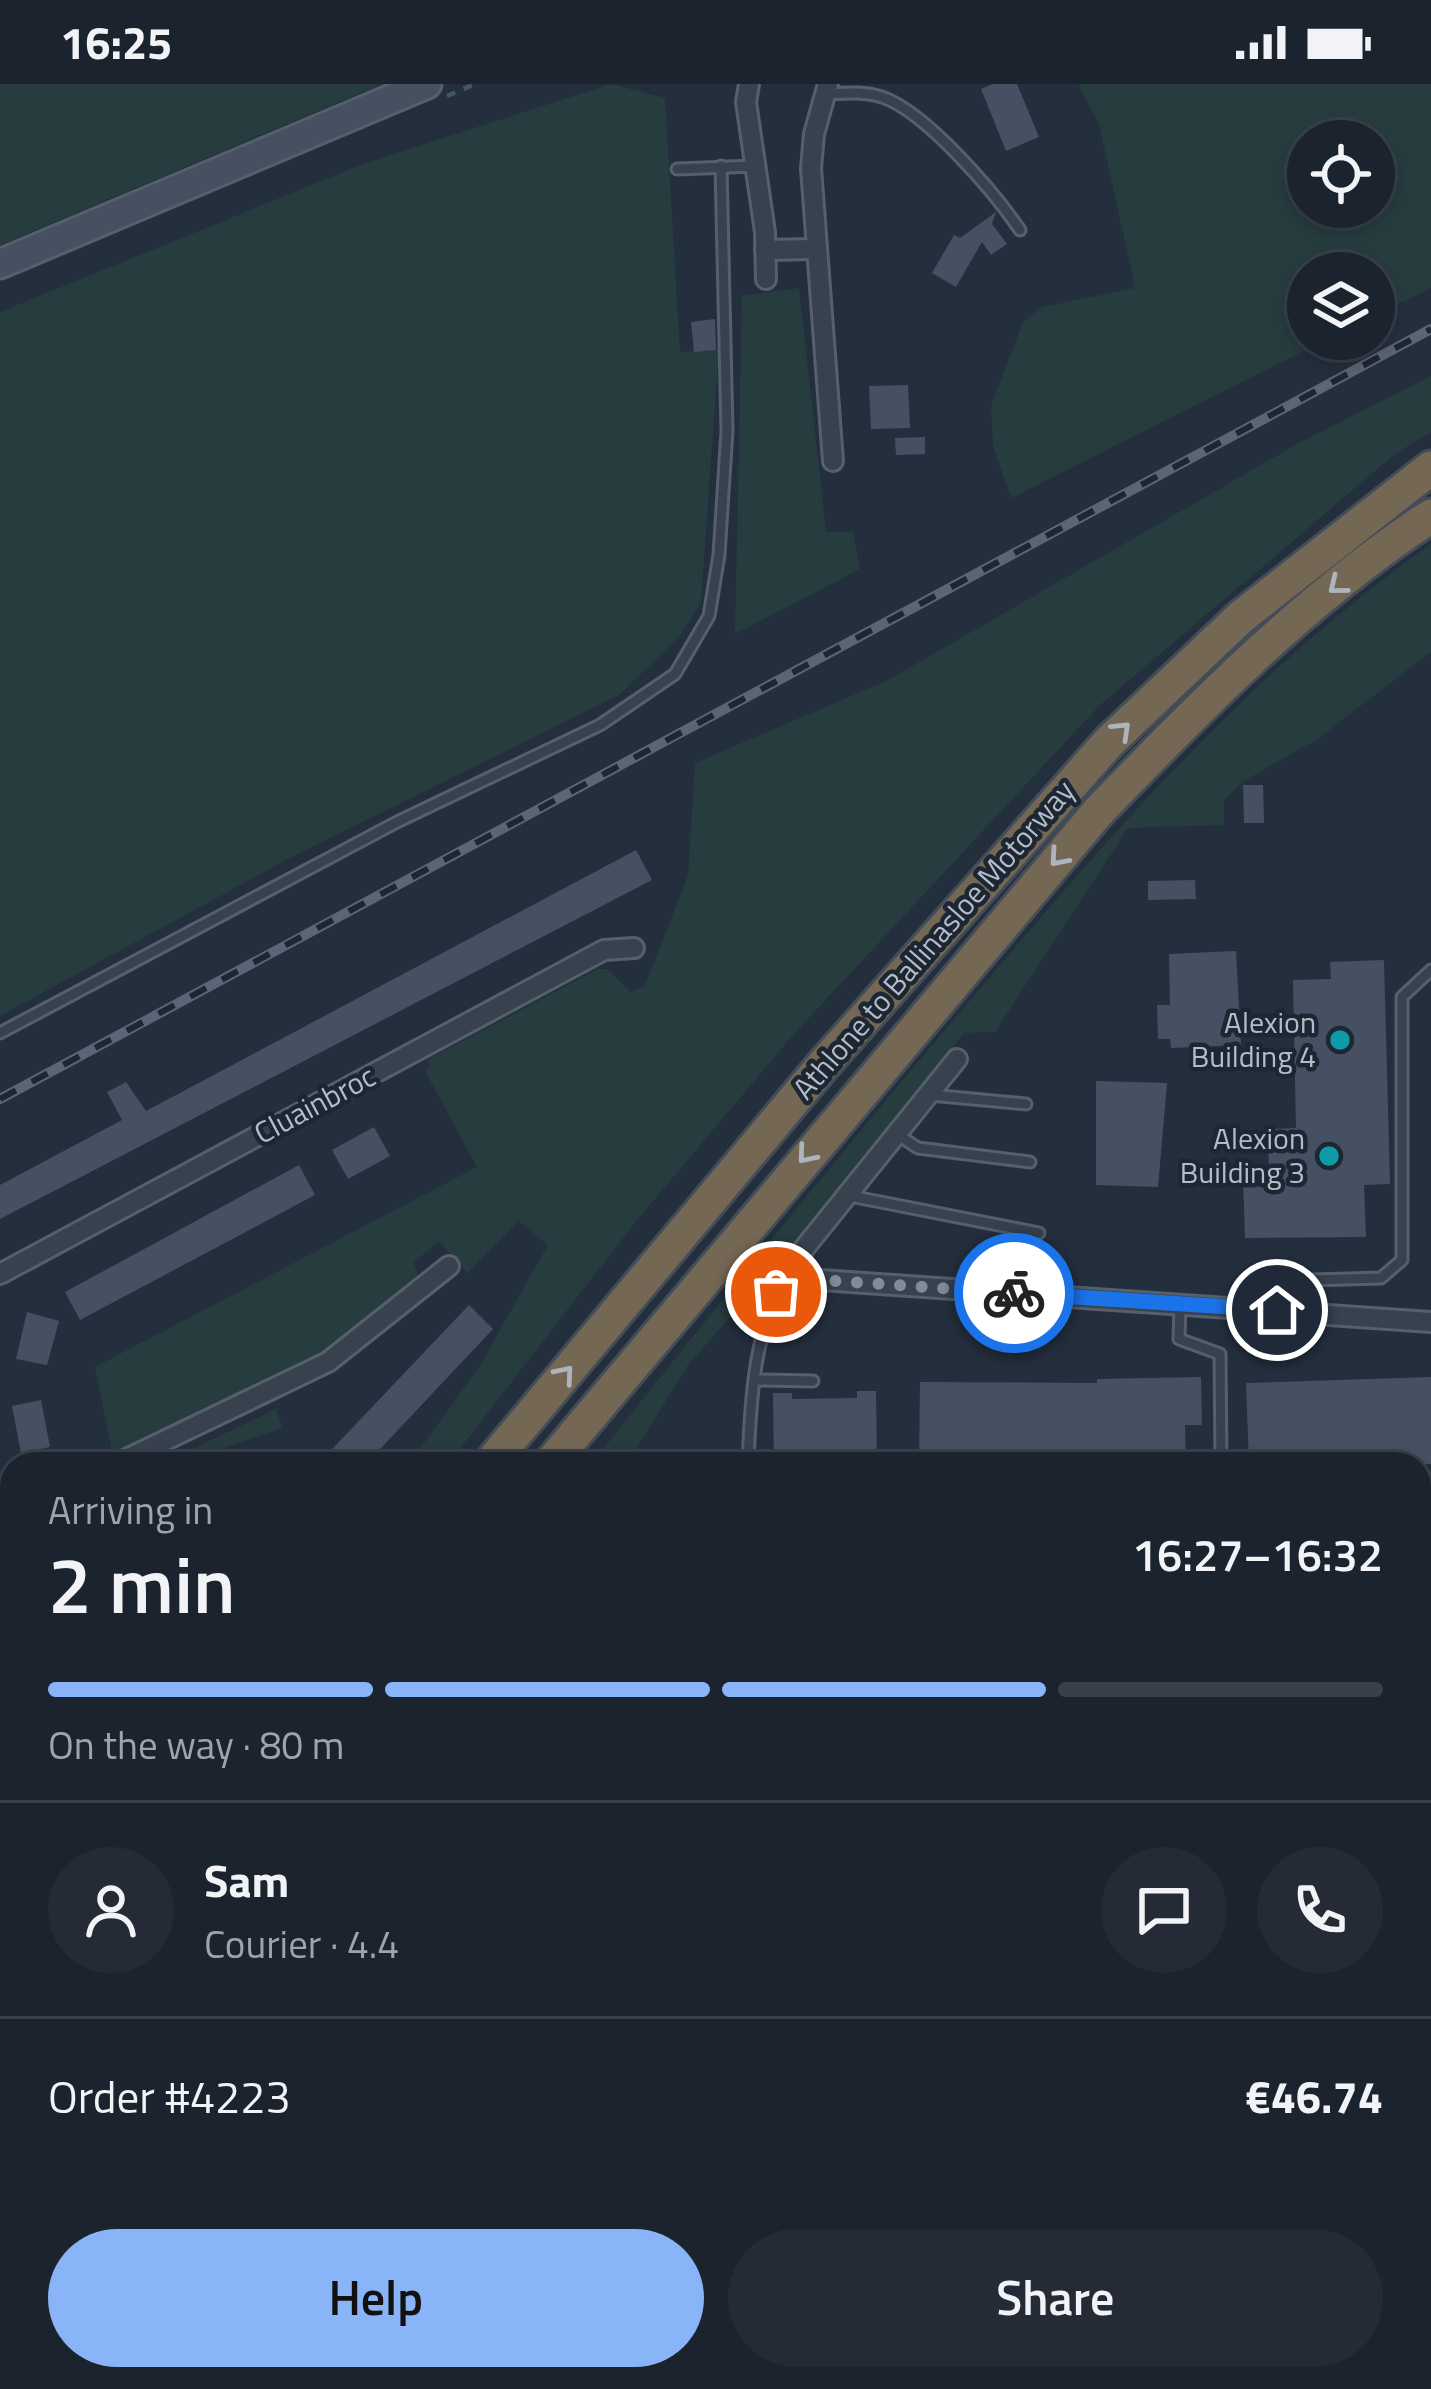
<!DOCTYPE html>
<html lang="en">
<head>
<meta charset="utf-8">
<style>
  body { margin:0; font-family:"Titillium Web",sans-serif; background:#242b36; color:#f1f3f6; height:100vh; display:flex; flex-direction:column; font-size:45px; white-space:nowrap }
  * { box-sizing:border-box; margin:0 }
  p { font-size:39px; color:#a0a4aa }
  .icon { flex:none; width:66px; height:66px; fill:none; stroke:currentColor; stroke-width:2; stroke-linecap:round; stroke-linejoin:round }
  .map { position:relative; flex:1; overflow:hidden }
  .side { position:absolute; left:0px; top:1368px; width:1431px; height:939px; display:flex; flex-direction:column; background:#1b232e; border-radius:36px 36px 0 0; box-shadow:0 6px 18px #0003,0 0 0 3px #39404a }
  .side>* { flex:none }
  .buttons { position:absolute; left:1287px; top:36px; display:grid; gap:24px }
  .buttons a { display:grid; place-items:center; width:108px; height:108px; border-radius:50%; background:#1b232e; box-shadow:0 6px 18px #0003,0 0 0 3px #39404a; font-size:60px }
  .pin { position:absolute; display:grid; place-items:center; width:102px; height:102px; color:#fff; margin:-51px; border:6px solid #fff; border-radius:50%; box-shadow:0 3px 12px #0007 }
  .courier { position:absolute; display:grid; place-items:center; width:120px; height:120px; margin:-60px; border:9px solid #1a73e8; border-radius:50%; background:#fff; color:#222; box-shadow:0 3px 15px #0007 }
  .overview em { font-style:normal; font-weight:600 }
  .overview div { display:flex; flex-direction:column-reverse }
  .overview { display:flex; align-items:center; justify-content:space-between; height:204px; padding:0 48px }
  h1 { font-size:78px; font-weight:600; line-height:90px }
  .bar { display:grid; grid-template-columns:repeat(4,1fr); gap:18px 12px; align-content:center; height:144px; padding:0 48px }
  .bar i { height:15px; border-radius:9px; background:#39404a }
  .bar .on { background:#8ab4f8 }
  .bar p { grid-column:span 4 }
  .line { display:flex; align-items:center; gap:30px; padding:0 48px; border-top:3px solid #39404a }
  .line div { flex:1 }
  .round { display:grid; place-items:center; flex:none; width:126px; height:126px; border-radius:63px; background:#242b36 }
  .cta { display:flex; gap:24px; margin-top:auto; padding:24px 48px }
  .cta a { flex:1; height:138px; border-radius:72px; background:#8ab4f8; color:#111; font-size:48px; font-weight:600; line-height:138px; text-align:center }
  .cta a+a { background:#242b36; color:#f1f3f6 }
  .status { display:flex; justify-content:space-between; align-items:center; height:84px; padding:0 60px; background:#1b232e; direction:ltr }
  .status svg { height:33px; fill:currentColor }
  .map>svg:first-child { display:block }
  .green { fill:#263c3f; fill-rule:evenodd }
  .building { fill:#455162 }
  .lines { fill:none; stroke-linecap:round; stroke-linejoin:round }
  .service-casing { stroke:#565f6c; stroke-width:15 }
  .minor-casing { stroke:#565f6c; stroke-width:24 }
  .secondary-casing { stroke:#565f6c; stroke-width:33 }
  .trunk-casing { stroke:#434c59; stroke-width:36 }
  .motorway-casing { stroke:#434c59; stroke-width:39 }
  .path { stroke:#44595c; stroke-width:4.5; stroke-dasharray:9 9; stroke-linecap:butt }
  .service { stroke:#38414e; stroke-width:9 }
  .minor { stroke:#38414e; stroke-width:18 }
  .secondary { stroke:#465061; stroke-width:27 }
  .trunk { stroke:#656462; stroke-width:30 }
  .motorway { stroke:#746855; stroke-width:33 }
  .rail-casing { stroke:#5a6575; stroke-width:10 }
  .rail { stroke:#1d2633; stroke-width:6; stroke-dasharray:18; stroke-linecap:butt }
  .oneway { stroke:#aeb4bd }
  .done { stroke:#828b98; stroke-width:12; stroke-dasharray:0 21.6 }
  .route { stroke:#1a73e8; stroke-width:15 }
  .culture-dot { fill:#0f9aa8; stroke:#1d2633; stroke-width:4.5 }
  .labels { text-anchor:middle; stroke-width:9; stroke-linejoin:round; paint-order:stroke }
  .street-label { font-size:30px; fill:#b4bcc9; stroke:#1d2633 }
  .poi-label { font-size:30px; fill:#b4bcc9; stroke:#1d2633; text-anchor:end }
</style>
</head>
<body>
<div class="status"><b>16:25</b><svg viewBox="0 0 49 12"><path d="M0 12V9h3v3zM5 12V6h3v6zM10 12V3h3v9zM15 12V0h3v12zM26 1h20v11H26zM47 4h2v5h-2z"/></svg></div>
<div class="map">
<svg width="1431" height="2305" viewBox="0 0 1431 2305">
  <rect width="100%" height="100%" fill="#242f3e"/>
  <g class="green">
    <path d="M0,0H382L0,161Z"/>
    <path d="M611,0L665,14L680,268L719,265L701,518L680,552L619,611L288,775L0,932V228L366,79Z"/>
    <path d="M1078,0H1431V204L1374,232V189H1308V255H1328L1011,414L993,362L991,322L1023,238L1042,223L1135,204L1099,40ZM1308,57H1374V123H1308Z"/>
    <path d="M799,204L826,448H853L860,485L735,550L742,212Z"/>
    <path d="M1431,292V348L1395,370L1099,622L794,950L637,1136L448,1380H409L479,1283L548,1161L519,1137L467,1189L439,1157L414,1178L419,1197L328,1269L223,1325L100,1380H56L112,1367L95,1283L477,1083L425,987L430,983L427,976L598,885H608L630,908L645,902L688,791L695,679L888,596L1299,359Z"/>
    <path d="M1431,460V568L1316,656L1244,697L1224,716V741L1128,744L995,948L964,949L797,1158L688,1281L627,1380H591C720,1218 850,1057 984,900C1120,739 1257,583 1431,460Z"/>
    <path d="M276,1325L282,1344L176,1380H161Z"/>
    <path d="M12,1444V1555L0,1502V1449Z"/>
    <path d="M12,2067V2295H119L115,2305H0V2080Z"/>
  </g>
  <g class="building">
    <path d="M992,0H1017L1039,53L1006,67L981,5Z"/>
    <path d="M996,128L992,140L1007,160L991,171L982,158L956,203L932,189L954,151L960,154Z"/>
    <path d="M715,235L716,266L694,268L691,238Z"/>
    <path d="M908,301L910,344L871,345L869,302Z"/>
    <path d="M925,353V370L896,371L895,354Z"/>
    <path d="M1243,701H1263L1264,739H1244Z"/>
    <path d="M636,766L652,796L0,1135V1101L122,1036L107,1008L126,998L146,1027Z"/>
    <path d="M1195,796L1196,815L1148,816V797Z"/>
    <path d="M1236,867L1241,961L1171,964L1170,955H1158L1157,921H1170L1169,870Z"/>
    <path d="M1384,876L1390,1100L1364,1101L1366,1153L1245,1154L1243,1092L1269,1091L1268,1045L1296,1044L1293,896L1331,895L1330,878Z"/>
    <path d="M1096,997L1167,999L1158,1103L1096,1101Z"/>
    <path d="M374,1043L390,1072L348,1095L332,1066Z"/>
    <path d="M299,1081L315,1111L80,1236L65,1208Z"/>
    <path d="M469,1221L493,1245L382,1363L366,1380H318Z"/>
    <path d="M27,1228L59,1237L47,1281L16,1275Z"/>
    <path d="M1201,1293L1202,1341H1185L1186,1380H1141V1375L919,1380L920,1298L1097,1299V1295Z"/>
    <path d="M1431,1293V1380H1249L1246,1299Z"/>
    <path d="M857,1307H876L877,1380H774L773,1309H792V1315L857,1314Z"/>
    <path d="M41,1316L50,1363L21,1369L12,1322Z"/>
  </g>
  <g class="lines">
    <g class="service-casing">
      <g id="service">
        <path d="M825,10C845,9 863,7 882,13C926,28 994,108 1020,146"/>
        <path d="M677,85L755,82"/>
        <path d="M0,949L397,738L600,641L675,590L709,532L719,471L727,347L721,82"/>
        <path d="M930,1011L1026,1020"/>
        <path d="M898,1051L918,1064L1030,1078"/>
        <path d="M850,1112L1039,1149"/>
        <path d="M1246,1198L1381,1194L1402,1176V913L1431,886"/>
        <path d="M1180,1222L1179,1255L1220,1270L1221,1380"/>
        <path d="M757,1296L813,1297"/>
        <path d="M748,1380C750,1329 753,1228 792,1194"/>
        <path d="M1419,1850L1431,1853"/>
        <path d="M1245,2305V2295"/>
      </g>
    </g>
    <g class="minor-casing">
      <g id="minor">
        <path d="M749,0L746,18L765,148L766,195"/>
        <path d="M828,0L814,50L811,84L833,377"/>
        <path d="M765,166L815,165"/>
        <path d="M957,975L802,1167L792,1194L1431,1238"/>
        <path d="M0,1190L604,866L634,864"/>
        <path d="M116,1380L328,1278L449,1182"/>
        <path d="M0,1428L12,1424"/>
        <path d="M0,1587L4,1606"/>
      </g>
    </g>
    <g class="secondary-casing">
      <g id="secondary">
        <path d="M0,180L427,0"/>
        <path d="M0,1866L12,1874"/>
        <path d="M1419,1959L1431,1958"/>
      </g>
    </g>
    <g class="trunk-casing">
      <path id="trunk" d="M0,2052L12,2038"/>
    </g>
    <g class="motorway-casing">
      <g id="motorway">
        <path d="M490,1380L824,980L1109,658L1241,533L1431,384"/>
        <path d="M550,1380L1098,728C1200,622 1306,514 1431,432"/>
        <path d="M0,1975L12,1961"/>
      </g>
    </g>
    <path class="path" d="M447,12L475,0"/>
    <use href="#service" class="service"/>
    <use href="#minor" class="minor"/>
    <use href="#secondary" class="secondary"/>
    <use href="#trunk" class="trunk"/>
    <use href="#motorway" class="motorway"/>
    <g class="rail-casing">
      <path id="rail" d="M0,1015L1431,245"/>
    </g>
    <use href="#rail" class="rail"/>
  </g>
  <defs><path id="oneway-chevron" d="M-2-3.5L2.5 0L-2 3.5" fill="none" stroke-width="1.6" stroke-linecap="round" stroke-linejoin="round" transform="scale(3)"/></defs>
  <g class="oneway">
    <use href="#oneway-chevron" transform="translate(1337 502) rotate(141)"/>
    <use href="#oneway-chevron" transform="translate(1122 646) rotate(-44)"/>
    <use href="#oneway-chevron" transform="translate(1058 774) rotate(131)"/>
    <use href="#oneway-chevron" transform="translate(806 1071) rotate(130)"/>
    <use href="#oneway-chevron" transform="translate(565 1290) rotate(-50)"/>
  </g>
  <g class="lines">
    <path class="done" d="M776,1208L792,1194L1014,1209"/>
    <path class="route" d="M1014,1209L1277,1226"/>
  </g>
  <g class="culture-dot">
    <circle cx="1340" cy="956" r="12"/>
    <circle cx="1329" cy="1072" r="12"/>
  </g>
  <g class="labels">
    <g class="street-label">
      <text transform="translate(934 856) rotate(-49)" y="10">Athlone to Ballinasloe Motorway</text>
      <text transform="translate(315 1021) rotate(-28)" y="10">Cluainbroc</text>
    </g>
    <g class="poi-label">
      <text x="1316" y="949">Alexion<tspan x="1316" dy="34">Building 4</tspan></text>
      <text x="1305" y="1065">Alexion<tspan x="1305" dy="34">Building 3</tspan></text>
    </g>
  </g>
</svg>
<div class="buttons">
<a><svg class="icon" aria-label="locate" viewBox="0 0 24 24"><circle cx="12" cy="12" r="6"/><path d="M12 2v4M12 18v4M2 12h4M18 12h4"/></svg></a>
<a><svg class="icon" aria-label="layers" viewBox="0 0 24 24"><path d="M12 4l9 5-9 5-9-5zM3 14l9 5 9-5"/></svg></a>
</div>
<div class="pin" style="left:776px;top:1208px;background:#ea580c"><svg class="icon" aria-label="bag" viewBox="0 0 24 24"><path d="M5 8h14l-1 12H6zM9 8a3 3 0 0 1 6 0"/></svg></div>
<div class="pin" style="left:1277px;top:1226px;background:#1f2937"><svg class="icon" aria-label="home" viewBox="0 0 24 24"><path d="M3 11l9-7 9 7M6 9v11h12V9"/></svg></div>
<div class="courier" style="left:1014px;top:1209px"><svg class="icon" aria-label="bike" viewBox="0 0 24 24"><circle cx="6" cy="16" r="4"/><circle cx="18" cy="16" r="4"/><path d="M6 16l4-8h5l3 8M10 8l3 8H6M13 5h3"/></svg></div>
<section class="side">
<div class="overview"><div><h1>2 min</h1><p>Arriving in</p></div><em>16:27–16:32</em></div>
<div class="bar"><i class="on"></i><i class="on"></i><i class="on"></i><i></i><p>On the way · 80 m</p></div>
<div class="line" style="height:216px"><a class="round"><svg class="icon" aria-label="person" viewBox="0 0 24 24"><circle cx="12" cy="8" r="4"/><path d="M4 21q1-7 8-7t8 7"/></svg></a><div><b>Sam</b><p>Courier · 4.4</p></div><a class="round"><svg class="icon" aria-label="chat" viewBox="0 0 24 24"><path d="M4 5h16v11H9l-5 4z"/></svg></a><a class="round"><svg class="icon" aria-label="phone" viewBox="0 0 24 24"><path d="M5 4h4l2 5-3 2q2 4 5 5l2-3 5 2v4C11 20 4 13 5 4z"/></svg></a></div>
<div class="line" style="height:156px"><div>Order #4223</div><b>€46.74</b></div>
<div class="cta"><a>Help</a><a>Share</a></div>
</section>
</div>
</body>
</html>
